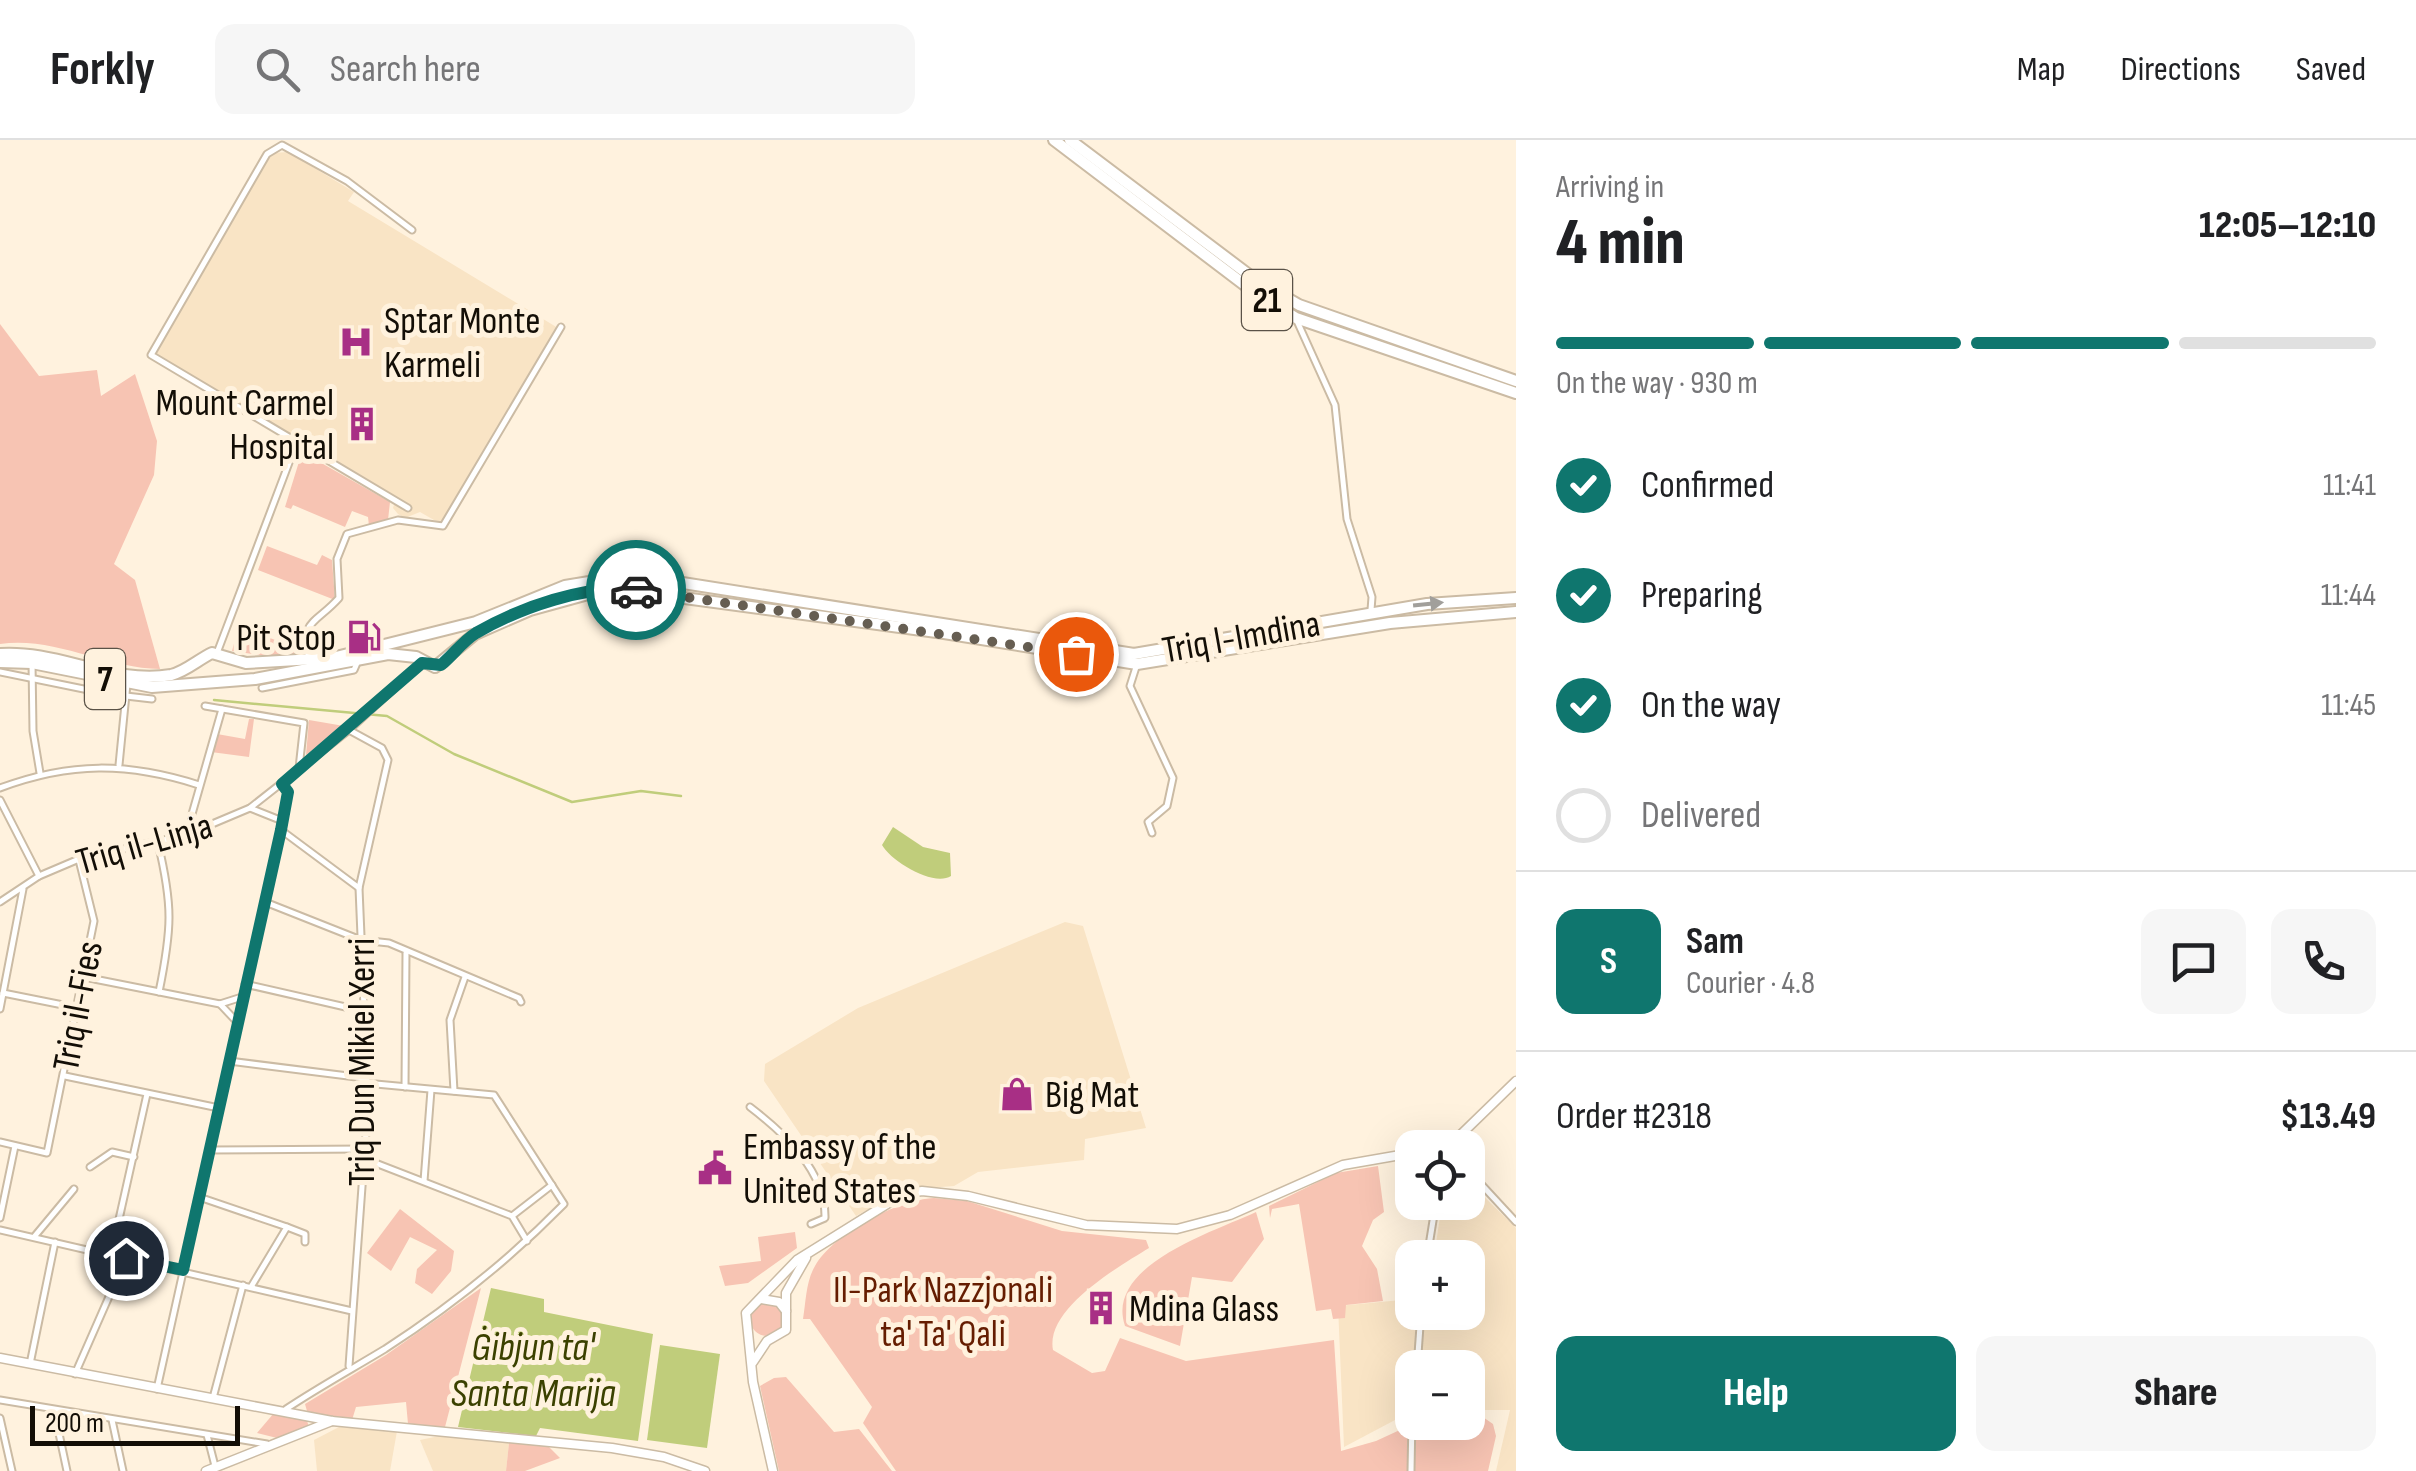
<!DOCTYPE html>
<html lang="en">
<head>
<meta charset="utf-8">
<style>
  body { margin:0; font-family:"Sofia Sans Condensed",sans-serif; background:#f6f6f6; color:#202124; height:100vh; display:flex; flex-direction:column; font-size:38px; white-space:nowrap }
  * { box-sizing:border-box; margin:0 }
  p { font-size:32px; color:#757577 }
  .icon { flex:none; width:55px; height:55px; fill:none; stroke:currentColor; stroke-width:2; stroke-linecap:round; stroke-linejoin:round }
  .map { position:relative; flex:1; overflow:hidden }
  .side { display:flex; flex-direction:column; background:#fff; width:900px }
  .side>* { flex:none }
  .buttons { position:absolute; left:1395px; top:990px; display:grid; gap:20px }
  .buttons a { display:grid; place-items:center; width:90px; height:90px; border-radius:20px; background:#fff; box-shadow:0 10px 40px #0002; font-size:50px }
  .scale { position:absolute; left:30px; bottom:25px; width:210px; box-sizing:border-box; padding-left:10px; border:5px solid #130e06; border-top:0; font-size:28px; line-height:35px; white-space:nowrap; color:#130e06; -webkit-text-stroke:8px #fff2de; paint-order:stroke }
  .pin { position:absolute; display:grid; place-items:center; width:85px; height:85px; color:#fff; margin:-42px; border:5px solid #fff; border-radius:50%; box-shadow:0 2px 10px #0007 }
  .courier { position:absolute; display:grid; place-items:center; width:100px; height:100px; margin:-50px; border:8px solid #0f766e; border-radius:50%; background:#fff; color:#222; box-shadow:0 2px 12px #0007 }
  .head em { font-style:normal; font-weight:800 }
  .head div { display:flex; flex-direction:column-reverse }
  .head { display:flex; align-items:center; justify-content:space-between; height:170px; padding:0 40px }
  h1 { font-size:65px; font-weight:800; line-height:75px }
  .bar { display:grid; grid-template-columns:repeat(4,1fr); gap:15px 10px; align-content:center; height:120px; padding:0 40px }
  .bar i { height:12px; border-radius:8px; background:#e0e0e0 }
  .bar .current { background:#0f766e }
  .bar p { grid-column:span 4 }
  .line { display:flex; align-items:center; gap:25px; padding:0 40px; border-top:2px solid #e0e0e0 }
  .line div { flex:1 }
  .round { display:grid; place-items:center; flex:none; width:105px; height:105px; border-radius:20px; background:#f6f6f6 }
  ol { padding:0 40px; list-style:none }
  li { display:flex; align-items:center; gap:30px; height:110px }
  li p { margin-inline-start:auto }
  li .icon { padding:10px; border-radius:50%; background:#0f766e; color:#fff; stroke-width:4 }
  li:last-child { color:#757577 }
  li i { width:55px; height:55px; border:5px solid #e0e0e0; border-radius:50% }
  .cta { display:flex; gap:20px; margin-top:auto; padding:20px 40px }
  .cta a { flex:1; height:115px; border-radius:20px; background:#0f766e; color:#fff; font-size:40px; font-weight:800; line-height:115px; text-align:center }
  .cta a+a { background:#f6f6f6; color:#202124 }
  header { display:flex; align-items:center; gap:60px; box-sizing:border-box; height:140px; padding:0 50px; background:#fff; border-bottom:2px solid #e0e0e0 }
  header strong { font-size:48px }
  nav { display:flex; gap:55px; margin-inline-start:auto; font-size:35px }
  .search { width:700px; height:90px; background:#f6f6f6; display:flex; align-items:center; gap:25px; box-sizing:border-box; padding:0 35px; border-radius:20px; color:#757577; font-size:38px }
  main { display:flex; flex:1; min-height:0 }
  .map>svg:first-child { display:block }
  .built { fill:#f9e4c5 }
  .green { fill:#f7c4b3 }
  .water { fill:#c0cd7b }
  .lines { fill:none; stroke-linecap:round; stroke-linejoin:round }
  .stream { stroke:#c0cd7b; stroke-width:2.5 }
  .street-casing { stroke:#cbbba4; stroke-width:9 }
  .secondary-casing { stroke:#cbbba4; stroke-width:11 }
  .highway-casing { stroke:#cbbba4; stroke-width:14 }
  .street { stroke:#fff; stroke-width:5 }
  .secondary { stroke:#fff; stroke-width:8 }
  .highway { stroke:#fff; stroke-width:10 }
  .oneway { fill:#a19f9b }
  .done { stroke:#665e52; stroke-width:10; stroke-dasharray:0 18 }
  .route { stroke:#0f766e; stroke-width:12 }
  .labels { text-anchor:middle; stroke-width:10; stroke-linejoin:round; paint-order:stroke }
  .shield { fill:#fff2de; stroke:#5a5247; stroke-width:2.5 }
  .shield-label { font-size:35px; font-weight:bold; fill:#130e06 }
  .poi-label { font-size:38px; fill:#130e06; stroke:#fff2de; text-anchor:start }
  .street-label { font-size:38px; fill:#130e06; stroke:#fff2de }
  .park-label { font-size:38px; fill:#651d01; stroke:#fff2de }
  .water-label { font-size:40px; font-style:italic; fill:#3b4100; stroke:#fff2de }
</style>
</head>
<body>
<header>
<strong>Forkly</strong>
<div class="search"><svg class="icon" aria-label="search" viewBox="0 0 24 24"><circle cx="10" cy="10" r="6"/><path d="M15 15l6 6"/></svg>Search here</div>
<nav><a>Map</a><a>Directions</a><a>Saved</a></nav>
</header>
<main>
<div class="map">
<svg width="1516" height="1331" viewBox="0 0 1516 1331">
  <rect width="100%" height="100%" fill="#fff2de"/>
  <g class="built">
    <path d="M288,12L354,52L348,61L558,188L441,384L420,372L405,378L398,374L393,368L396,358L155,215L272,13Z"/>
    <path d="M1065,782L1083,786L1146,988L1085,999L1084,1020L978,1032L954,1046L903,1050L856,1076L764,941L765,924L858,868Z"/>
    <path d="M1468,1041L1516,1088V1331H1496L1510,1270H1468V1228H1412V1271L1344,1307L1338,1166L1412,1159V1172H1468V1118L1434,1117L1442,1063L1468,1062Z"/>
    <path d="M339,1287L397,1291L390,1331H317L314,1300Z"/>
    <path d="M444,1295L509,1303L506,1331H433L420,1300Z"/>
  </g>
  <g class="green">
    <path d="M0,184L39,236L97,230L101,256L135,234L157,301L154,335L114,424L135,440L160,529C105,528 54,496 0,504Z"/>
    <path d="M302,312L390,362L388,380L369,386L368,377L352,371L345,387L293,365L291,369L285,367Z"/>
    <path d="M267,406L317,425L322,415L332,420L335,460L258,430Z"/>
    <path d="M239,485L304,512L280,518L232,511Z"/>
    <path d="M249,579H254L249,617L211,612L217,594L245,599Z"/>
    <path d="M309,580L344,586L306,615Z"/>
    <path d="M1378,1026L1384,1072L1373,1080L1362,1106L1377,1129L1383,1161L1346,1165L1345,1178L1333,1179L1331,1169L1316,1171L1299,1064L1272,1069L1270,1078L1269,1066L1336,1033Z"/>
    <path d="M934,1058L967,1061L1062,1091L1146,1100L1149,1108C1118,1127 1045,1169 1053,1210L1092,1233L1105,1231L1120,1198L1186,1221L1334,1200L1341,1311L1376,1301L1415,1283L1468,1282V1276L1480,1275L1493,1284L1496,1296L1488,1331H896L863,1283L872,1267L810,1179H803C806,1161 806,1141 815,1126C834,1093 897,1060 934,1058Z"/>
    <path d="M400,1069L454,1111L451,1131L432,1154L415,1143L417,1129L437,1110L410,1097L391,1131L367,1113Z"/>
    <path d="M1256,1072L1264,1099L1232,1142L1192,1137L1180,1206L1125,1186C1104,1125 1216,1091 1256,1072Z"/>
    <path d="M795,1092L797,1108L748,1143L725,1146L719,1126L761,1121L758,1097Z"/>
    <path d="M481,1148L445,1287L408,1284L406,1262L356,1267L352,1280L307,1271L305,1264L386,1215Z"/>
    <circle cx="767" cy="1179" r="17"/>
    <path d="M786,1237L834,1292L859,1289L892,1331H779L760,1246L774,1238Z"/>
    <path d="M274,1273L307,1280L309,1288L277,1298L257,1293Z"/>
    <path d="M509,1303L548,1306L560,1318L525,1331H506Z"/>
  </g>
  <g class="water">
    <path d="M893,687L923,707L950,713L951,736C933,747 891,721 882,705Z"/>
    <path d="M491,1148L544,1159V1172L653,1194L638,1301L540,1288L536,1296L458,1287Z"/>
    <path d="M660,1205L720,1214L707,1308L647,1300Z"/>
  </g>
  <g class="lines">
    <path class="stream" d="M214,560L387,576L454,614L572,662L641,651L681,656"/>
    <g class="street-casing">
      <g id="street">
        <path d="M1297,181L1335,265L1347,379L1372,457L1371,470"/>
        <path d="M408,368L151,215L267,14L282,5L347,41L412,90"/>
        <path d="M217,513L298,299"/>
        <path d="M309,518C298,481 317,483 339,458L337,419L347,394L398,380L443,386L561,187"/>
        <path d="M32,523L33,591L40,633"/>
        <path d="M1137,524L1130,546L1173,638L1167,666L1148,682L1152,693"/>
        <path d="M0,532L118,556"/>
        <path d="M262,548L354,530L357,523"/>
        <path d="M126,556L152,559"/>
        <path d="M205,566L304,583L299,628"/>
        <path d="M119,625L127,544"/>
        <path d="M0,648C70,622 127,622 199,645"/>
        <path d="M0,660L39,736"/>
        <path d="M250,668L280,680"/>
        <path d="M281,690L359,748"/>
        <path d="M186,695L222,569"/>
        <path d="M158,703C173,766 172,788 159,852"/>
        <path d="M0,762L39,736L79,719L186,695L250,668L349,590L422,523"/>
        <path d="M265,762L361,800L389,803L519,858L521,862"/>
        <path d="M84,837L220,864L242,857"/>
        <path d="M245,844L363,871"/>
        <path d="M3,853L78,868"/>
        <path d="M220,864L237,882"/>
        <path d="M0,869L23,749"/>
        <path d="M229,921L364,938"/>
        <path d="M65,936L219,968"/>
        <path d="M405,947L406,813"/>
        <path d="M454,951L450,880L465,837"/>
        <path d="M750,967C784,993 826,1031 825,1078L811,1084"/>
        <path d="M0,1002L47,1013L94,781L79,720"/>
        <path d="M210,1010L365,1009"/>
        <path d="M365,1019L512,1076L527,1101"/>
        <path d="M90,1027L112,1012L134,1017"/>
        <path d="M1468,1030L1516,1082"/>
        <path d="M424,1041L431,950"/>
        <path d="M199,1057L287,1087L251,1147"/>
        <path d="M512,1076L552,1045"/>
        <path d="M0,1078L15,1006"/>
        <path d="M287,1087L305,1094V1102"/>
        <path d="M0,1090L352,1171"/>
        <path d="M34,1097L74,1049"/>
        <path d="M111,1115L147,954"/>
        <path d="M1427,1118L1436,1062"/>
        <path d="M30,1224L55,1102"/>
        <path d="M349,1226L368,964L359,748L388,620L382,608L349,590"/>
        <path d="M1417,1228L1421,1172"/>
        <path d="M75,1234L126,1118"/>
        <path d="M157,1249L281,690L288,652L282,644"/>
        <path d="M213,1258L243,1145"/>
        <path d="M0,1260L267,1304"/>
        <path d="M286,1269C319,1247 352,1229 385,1209C450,1167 510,1119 564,1064L494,955L365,943"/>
        <path d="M54,1270L67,1331"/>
        <path d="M0,1278L12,1331"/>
        <path d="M112,1280L123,1331"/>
        <path d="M207,1295L215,1326"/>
        <path d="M1411,1331L1412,1277"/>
      </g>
    </g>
    <g class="secondary-casing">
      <g id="secondary">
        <path d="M1447,1008L1516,941"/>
        <path d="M761,1159L779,1162L786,1171"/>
        <path d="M0,1218L332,1281L612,1308L664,1317L705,1331"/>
        <path d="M753,1222L767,1201L786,1190V1153L806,1118"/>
        <path d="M206,1331L332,1281"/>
        <path d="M773,1331L753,1242L746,1173L797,1120L903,1054L922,1051L968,1056L1086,1085L1177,1089L1230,1075L1343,1025L1412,1013"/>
      </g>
    </g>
    <g class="highway-casing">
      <g id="highway">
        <path d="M1054,0L1254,152L1296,178L1516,253"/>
        <path d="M1070,0L1257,141L1299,165L1516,241"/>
        <path d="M0,514C58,510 113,545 171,535C185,532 199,519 212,513L246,523L332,518L476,482L565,446L632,435L1134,514L1427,464L1516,458"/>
        <path d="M0,522L32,523L152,547L255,539L388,514L416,517L435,527L475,494L530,470L610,448L944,493L1137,524L1390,483L1516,472"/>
      </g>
    </g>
    <use href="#street" class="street"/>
    <use href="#secondary" class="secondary"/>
    <use href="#highway" class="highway"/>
  </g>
  <defs><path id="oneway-solid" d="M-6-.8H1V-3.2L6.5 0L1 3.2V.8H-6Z" transform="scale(2.5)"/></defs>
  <use class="oneway" href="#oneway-solid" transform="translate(1428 464) rotate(-6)"/>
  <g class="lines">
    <path class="done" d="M636,450L1076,514"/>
    <path class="route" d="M126,1118L183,1130L281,690L288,652L282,644L422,523L441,525C453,515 463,501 476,493C519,468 586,444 636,450"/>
  </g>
  <defs>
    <g id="hospital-bare" transform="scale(2.7)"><path d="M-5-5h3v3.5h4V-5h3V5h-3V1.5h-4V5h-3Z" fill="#a82f85" stroke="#fff2de" stroke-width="2.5" paint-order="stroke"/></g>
    <g id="building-bare" transform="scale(2.7)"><path d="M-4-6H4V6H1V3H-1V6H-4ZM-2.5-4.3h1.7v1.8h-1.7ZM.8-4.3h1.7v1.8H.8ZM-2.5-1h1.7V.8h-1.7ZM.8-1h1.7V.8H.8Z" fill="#a82f85" stroke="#fff2de" stroke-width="2.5" paint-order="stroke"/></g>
    <g id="fuel-bare" transform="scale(2.7)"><path d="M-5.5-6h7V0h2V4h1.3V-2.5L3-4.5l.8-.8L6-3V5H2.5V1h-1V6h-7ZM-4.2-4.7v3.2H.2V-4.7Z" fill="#a82f85" stroke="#fff2de" stroke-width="2.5" paint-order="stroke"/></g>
    <g id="shop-bare" transform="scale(2.7)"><path d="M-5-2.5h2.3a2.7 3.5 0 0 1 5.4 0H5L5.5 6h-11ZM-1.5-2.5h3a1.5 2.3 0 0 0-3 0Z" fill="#a82f85" stroke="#fff2de" stroke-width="2.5" paint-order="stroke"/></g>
    <g id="civic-bare" transform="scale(2.7)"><path d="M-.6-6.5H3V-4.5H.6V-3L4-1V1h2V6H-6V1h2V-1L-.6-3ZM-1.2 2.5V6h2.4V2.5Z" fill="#a82f85" stroke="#fff2de" stroke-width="2.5" paint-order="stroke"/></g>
  </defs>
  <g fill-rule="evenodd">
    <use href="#hospital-bare" x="356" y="202"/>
    <use href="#building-bare" x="362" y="284"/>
    <use href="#fuel-bare" x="364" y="497"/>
    <use href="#shop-bare" x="1017" y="954"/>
    <use href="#civic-bare" x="715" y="1028"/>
    <use href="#building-bare" x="1101" y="1168"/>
  </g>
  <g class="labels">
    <g class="shield">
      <rect x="1242" y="130" width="50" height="60" rx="8"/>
      <rect x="85" y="509" width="40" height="60" rx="8"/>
    </g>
    <g class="shield-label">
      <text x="1267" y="172">21</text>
      <text x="105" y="551">7</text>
    </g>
    <g class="poi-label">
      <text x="384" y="193">Sptar Monte<tspan x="384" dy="44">Karmeli</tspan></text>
      <text x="334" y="275" text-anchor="end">Mount Carmel<tspan x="334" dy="44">Hospital</tspan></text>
      <text x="336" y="510" text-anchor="end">Pit Stop</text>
      <text x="1045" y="967">Big Mat</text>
      <text x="743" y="1019">Embassy of the<tspan x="743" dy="44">United States</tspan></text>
      <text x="1129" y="1181">Mdina Glass</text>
    </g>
    <g class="street-label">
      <text transform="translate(1241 496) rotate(-10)" y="13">Triq l-Imdina</text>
      <text transform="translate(144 703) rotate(-16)" y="13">Triq il-Linja</text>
      <text transform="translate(77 866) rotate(-79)" y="13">Triq il-Fies</text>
      <text transform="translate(361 922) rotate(-90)" y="13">Triq Dun Mikiel Xerri</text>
    </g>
    <g class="park-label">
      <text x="943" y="1162">Il-Park Nazzjonali<tspan x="943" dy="44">ta' Ta' Qali</tspan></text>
    </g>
    <g class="water-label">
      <text x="533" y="1220">Ġibjun ta'<tspan x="533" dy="46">Santa Marija</tspan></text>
    </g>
  </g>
</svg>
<div class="buttons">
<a><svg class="icon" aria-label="locate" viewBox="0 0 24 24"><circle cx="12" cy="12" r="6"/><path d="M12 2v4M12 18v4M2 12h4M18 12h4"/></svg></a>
<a>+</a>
<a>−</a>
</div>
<div class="scale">200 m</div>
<div class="pin" style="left:1076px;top:514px;background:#ea580c"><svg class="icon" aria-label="bag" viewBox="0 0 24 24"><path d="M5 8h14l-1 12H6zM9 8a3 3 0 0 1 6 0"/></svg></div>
<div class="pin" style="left:126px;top:1118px;background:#1f2937"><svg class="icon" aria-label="home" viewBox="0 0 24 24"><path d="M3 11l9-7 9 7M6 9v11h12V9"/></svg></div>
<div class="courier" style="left:636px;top:450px"><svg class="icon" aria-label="car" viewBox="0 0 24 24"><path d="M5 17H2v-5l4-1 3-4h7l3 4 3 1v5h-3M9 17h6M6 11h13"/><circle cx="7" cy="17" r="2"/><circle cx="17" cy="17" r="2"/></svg></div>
</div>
<section class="side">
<div class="head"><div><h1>4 min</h1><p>Arriving in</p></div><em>12:05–12:10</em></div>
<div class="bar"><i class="current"></i><i class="current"></i><i class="current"></i><i></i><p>On the way · 930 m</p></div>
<ol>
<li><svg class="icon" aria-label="check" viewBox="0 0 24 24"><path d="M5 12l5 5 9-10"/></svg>Confirmed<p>11:41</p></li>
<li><svg class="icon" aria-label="check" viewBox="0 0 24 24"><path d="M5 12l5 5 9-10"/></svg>Preparing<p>11:44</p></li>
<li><svg class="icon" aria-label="check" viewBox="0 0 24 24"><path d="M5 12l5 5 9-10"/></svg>On the way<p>11:45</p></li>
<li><i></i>Delivered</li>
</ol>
<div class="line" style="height:180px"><b class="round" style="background:#0f766e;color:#fff">S</b><div><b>Sam</b><p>Courier · 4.8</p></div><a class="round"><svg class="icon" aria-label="chat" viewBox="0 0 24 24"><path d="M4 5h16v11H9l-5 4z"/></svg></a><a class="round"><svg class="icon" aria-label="phone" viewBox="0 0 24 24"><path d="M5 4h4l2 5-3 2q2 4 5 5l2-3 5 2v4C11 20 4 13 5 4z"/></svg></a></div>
<div class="line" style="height:130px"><div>Order #2318</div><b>$13.49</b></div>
<div class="cta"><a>Help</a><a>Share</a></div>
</section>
</main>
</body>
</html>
